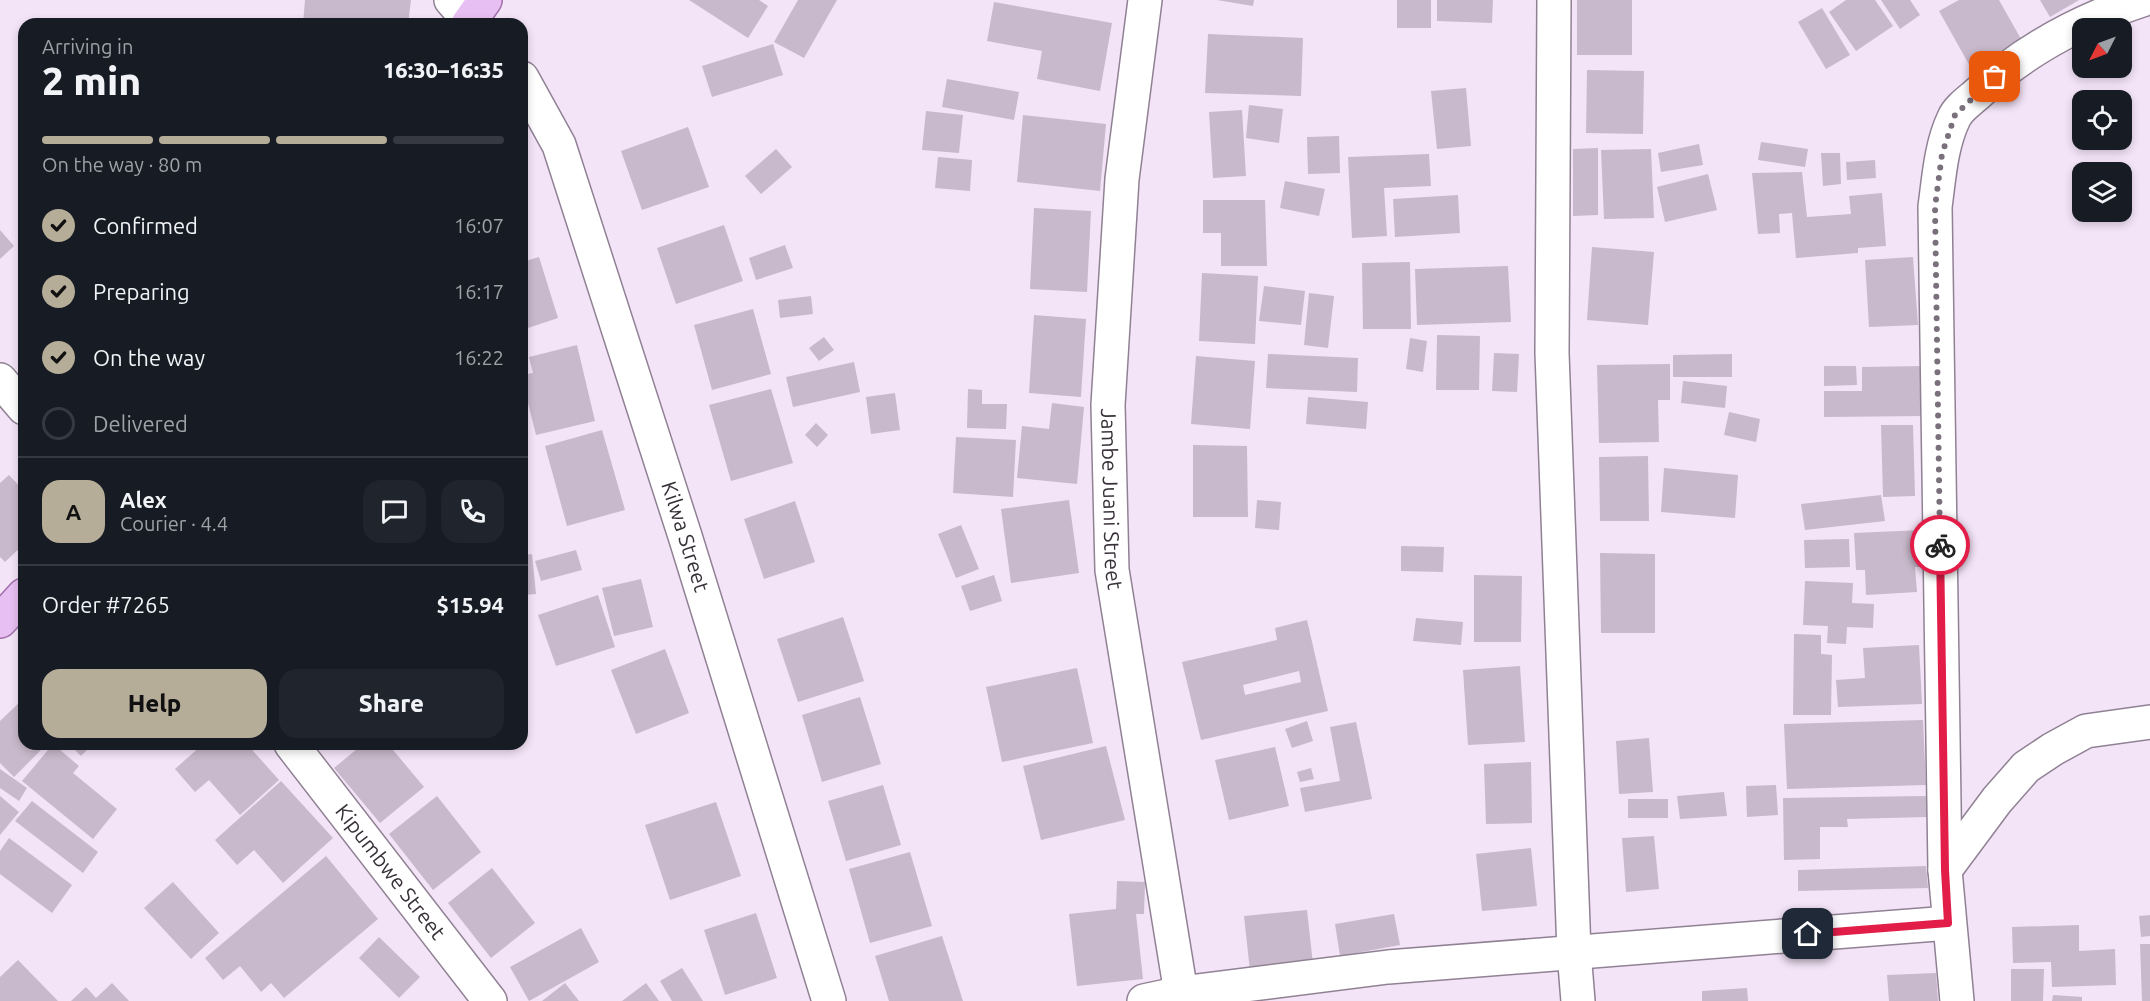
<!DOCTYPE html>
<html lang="en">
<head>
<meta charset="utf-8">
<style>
  body { margin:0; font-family:Ubuntu,sans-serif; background:#20242c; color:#f1f3f6; height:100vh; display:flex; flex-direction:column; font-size:22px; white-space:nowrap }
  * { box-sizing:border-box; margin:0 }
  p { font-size:20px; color:#9ea1a6 }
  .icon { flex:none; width:33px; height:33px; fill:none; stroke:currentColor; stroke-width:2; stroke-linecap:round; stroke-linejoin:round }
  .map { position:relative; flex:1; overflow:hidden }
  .side { position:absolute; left:18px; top:18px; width:510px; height:732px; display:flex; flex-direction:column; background:#171b24; border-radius:18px; box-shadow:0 3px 9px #0003 }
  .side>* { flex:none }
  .needle { width:39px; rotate:228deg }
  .controls { position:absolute; left:2072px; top:18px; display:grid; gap:12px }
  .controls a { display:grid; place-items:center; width:60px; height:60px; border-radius:12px; background:#171b24; box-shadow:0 3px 9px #0003; font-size:30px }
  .pin { position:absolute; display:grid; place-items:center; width:51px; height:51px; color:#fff; margin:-26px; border-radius:12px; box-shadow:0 3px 9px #0006 }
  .courier { position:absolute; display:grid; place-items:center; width:60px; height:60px; margin:-30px; border:4px solid #e11d48; border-radius:50%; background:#fff; color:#222; box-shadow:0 2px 8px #0007 }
  .head em { font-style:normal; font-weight:800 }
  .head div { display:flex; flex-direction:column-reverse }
  .head { display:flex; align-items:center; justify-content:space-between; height:102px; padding:0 24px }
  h1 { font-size:39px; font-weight:800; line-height:45px }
  .bar { display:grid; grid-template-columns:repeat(4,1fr); gap:9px 6px; align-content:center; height:72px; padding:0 24px }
  .bar i { height:8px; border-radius:4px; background:#363941 }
  .bar .current { background:#b6ad98 }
  .bar p { grid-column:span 4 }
  .line { display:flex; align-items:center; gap:15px; padding:0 24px; border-top:2px solid #363941 }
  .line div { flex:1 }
  .round { display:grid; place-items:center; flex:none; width:63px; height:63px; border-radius:18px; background:#20242c }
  ol { padding:0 24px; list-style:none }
  li { display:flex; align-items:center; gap:18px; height:66px }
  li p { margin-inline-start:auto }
  li .icon { padding:6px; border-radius:50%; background:#b6ad98; color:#111; stroke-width:4 }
  li:last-child { color:#9ea1a6 }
  li i { width:33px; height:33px; border:3px solid #363941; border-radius:50% }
  .primary-button { display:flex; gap:12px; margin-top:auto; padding:12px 24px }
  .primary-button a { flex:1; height:69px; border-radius:18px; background:#b6ad98; color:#111; font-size:24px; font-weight:800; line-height:69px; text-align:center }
  .primary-button a+a { background:#20242c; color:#f1f3f6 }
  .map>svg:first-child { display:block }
  .building { fill:#c9b9cc; fill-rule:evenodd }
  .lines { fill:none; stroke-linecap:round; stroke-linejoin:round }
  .street-casing { stroke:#908294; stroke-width:36 }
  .primary-casing { stroke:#a071ab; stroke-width:36 }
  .street { stroke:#fff; stroke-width:33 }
  .primary { stroke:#e8bff2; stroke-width:33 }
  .done { stroke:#7a707c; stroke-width:6; stroke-dasharray:0 10.8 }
  .route { stroke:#e11d48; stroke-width:8 }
  .labels { text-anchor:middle; stroke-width:5; stroke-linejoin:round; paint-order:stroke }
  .street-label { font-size:21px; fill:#383139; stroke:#fff }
</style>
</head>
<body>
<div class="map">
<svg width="2150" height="1001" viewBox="0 0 2150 1001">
  <rect width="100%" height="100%" fill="#f4e4f8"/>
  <g class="building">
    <path d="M305,0H411L408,24H303Z"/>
    <path d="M689,0H759L768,6L748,38Z"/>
    <path d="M798,0H837L804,58L774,42Z"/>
    <path d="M1217,0H1254L1253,6Z"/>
    <rect x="1397" y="0" width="34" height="28"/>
    <path d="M1437,0H1493L1492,23L1437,21Z"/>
    <rect x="1577" y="0" width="55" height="55"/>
    <path d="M1846,0H1875L1893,26L1856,51L1829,12Z"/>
    <path d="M1881,0H1910L1920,15L1900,29Z"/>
    <path d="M1959,0H1999L2021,39L1971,68L1939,11Z"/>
    <path d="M2040,0H2079L2050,17Z"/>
    <path d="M994,2L1112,23L1100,91L1037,79L1042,51L987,41Z"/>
    <path d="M1822,8L1850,55L1826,69L1798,22Z"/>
    <path d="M1208,34L1303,38L1301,96L1205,93Z"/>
    <path d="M773,44L783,75L712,97L702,66Z"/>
    <path d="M1587,70L1644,71L1643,134L1586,133Z"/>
    <path d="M947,79L1019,92L1014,120L942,107Z"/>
    <path d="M1466,88L1471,146L1437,149L1431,91Z"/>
    <path d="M1249,105L1283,109L1279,143L1246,138Z"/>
    <path d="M1242,110L1246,176L1213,178L1209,112Z"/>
    <path d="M926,111L963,115L959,153L922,150Z"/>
    <path d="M1023,115L1106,124L1100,191L1017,182Z"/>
    <path d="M688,127L709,187L642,210L621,151Z"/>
    <path d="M1339,136L1340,173L1308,174L1307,137Z"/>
    <path d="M1761,142L1808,149L1805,167L1758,160Z"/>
    <path d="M1699,144L1703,165L1661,172L1658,153Z"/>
    <path d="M1598,148V215L1573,216V149Z"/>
    <path d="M776,149L792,167L761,194L745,176Z"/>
    <path d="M1651,149L1654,218L1604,219L1601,150Z"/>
    <path d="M1821,153H1840L1841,184L1823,186Z"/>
    <path d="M1429,154L1431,186L1384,188L1387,236L1352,238L1348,157Z"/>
    <path d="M938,157L972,160L970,191L935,188Z"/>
    <path d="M1875,160L1876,178L1847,180L1846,162Z"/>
    <path d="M1802,172L1807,217L1851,214L1849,196L1882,193L1886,246L1858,248V253L1796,258L1792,213L1779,214L1780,233L1758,234L1752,173Z"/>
    <path d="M1708,174L1717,210L1665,222L1657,187Z"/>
    <path d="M1285,181L1325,189L1319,216L1280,208Z"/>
    <path d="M1458,195L1460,233L1395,237L1393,199Z"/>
    <path d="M1203,200H1265L1267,266H1221V233H1203Z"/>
    <path d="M1034,208L1091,211L1087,292L1030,289Z"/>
    <path d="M724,225L743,281L676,304L657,248Z"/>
    <path d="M0,230L14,246L0,259Z"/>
    <path d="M785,245L793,268L756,280L749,258Z"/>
    <path d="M1592,247L1654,252L1648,325L1587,320Z"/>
    <path d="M539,257L558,318L522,330V262Z"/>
    <path d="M1913,257L1918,325L1869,327L1865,260Z"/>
    <path d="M1410,262L1411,329H1363L1362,263Z"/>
    <path d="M1508,266L1511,322L1417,325L1415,269Z"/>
    <path d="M1202,273L1258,276L1255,344L1199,341Z"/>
    <path d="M1264,286L1305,291L1301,325L1259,321Z"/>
    <path d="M1309,293L1334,296L1328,348L1304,345Z"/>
    <path d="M811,296L813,314L780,318L778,300Z"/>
    <path d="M753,309L771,374L712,390L694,325Z"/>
    <path d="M1034,315L1086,319L1081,397L1029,393Z"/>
    <path d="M1437,335L1480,336L1479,390H1436Z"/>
    <path d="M824,337L834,350L819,361L809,348Z"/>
    <path d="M1410,338L1427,341L1423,372L1406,369Z"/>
    <path d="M577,345L595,421L536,435L522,379V375L533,373L529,357Z"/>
    <path d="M1494,353L1519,354L1517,392L1492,391Z"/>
    <path d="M1268,354L1358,358L1357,392L1266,388Z"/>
    <path d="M1732,354V377H1673V355Z"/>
    <path d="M1196,356L1255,361L1250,429L1191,424Z"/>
    <path d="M854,362L860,392L793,407L786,377Z"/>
    <path d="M1670,364V400H1658L1659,442L1599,443L1597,365Z"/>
    <path d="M1824,366H1856L1857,385L1824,386Z"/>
    <path d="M1924,366V416L1824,417V391H1862V367Z"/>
    <path d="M1683,381L1727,386L1725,408L1681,403Z"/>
    <path d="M771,389L793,463L731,481L709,405Z"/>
    <path d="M968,389L982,390V404H1007L1006,429L967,428Z"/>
    <path d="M895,393L900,430L871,434L866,397Z"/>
    <path d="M1308,397L1368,402L1366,429L1306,424Z"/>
    <path d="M1052,403L1084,407L1077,484L1017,478L1022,426L1049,429Z"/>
    <path d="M1729,412L1760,419L1756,442L1724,435Z"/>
    <path d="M816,423L828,435L817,447L805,435Z"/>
    <path d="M1881,425H1913L1915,496L1883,497Z"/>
    <path d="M602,430L625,510L567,526L545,446Z"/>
    <path d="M956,437L1016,440L1013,497L953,493Z"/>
    <path d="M1193,445L1247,446L1248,517H1193Z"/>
    <path d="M1648,456L1649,521H1600L1599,457Z"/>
    <path d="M1664,468L1738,475L1735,518L1661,512Z"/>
    <path d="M9,475L24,491V544L5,562L0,557V483Z"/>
    <path d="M1881,495L1885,521L1805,530L1801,504Z"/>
    <path d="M1069,500L1079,573L1011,583L1001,509Z"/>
    <path d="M1257,500L1281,502L1279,530L1255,528Z"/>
    <path d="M795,501L815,562L764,579L744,519Z"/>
    <path d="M961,525L979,569L956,578L938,534Z"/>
    <path d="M1922,530L1924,567H1915L1917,592L1866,595L1865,570H1856L1854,533Z"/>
    <path d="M1849,539L1850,567L1805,568L1804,540Z"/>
    <path d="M1401,546L1444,547L1443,572L1401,571Z"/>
    <path d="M576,550L582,570L541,581L535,561Z"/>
    <path d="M1600,553L1655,554V633H1601Z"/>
    <path d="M532,554L536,594L522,595V555Z"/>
    <path d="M994,575L1002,601L970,611L961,586Z"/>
    <path d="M1474,575L1522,576L1521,642H1474Z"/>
    <path d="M641,579L653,627L614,636L602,588Z"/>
    <path d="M1805,581L1853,583L1852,603L1874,604L1873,628L1847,627L1846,644L1827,643L1828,626L1803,625Z"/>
    <path d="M598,595L615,647L556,666L538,615Z"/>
    <path d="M843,617L864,681L798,702L777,639Z"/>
    <path d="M1416,618L1463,622L1461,645L1413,641Z"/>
    <path d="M1307,620L1328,711L1201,740L1182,662L1277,640L1275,628ZM1299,671L1301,682L1245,695L1243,685Z"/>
    <path d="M1794,634L1821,635V654L1832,655L1831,715H1793Z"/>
    <path d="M1919,645L1922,704L1838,707L1836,680L1865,678L1863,648Z"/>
    <path d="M665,649L689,713L636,734L611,670Z"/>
    <path d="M1520,666L1525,742L1468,745L1463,670Z"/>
    <path d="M1077,668L1093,743L1002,762L986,687Z"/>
    <path d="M860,697L881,764L822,782L802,715Z"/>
    <path d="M22,700L24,702V744H47L14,777L0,763V721Z"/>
    <path d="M1923,720L1926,785L1787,789L1784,724Z"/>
    <path d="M1307,721L1313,741L1292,748L1285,729Z"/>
    <path d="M1356,722L1372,799L1305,812L1300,788L1340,781L1330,727Z"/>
    <path d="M1649,738L1653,792L1619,794L1616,741Z"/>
    <path d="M53,744L79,766L73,773L117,809L93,839L22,781Z"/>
    <path d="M69,744H93L81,756Z"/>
    <path d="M203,744H247L279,780L240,815L209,780L195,792L175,769Z"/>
    <path d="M363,744H388L424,787L380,823L334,768Z"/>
    <path d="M1106,746L1125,820L1041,840L1023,766Z"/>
    <path d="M1275,747L1289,806L1229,820L1215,760Z"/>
    <path d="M1531,762L1532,823L1486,824L1484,764Z"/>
    <path d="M1311,768L1314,779L1300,782L1297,772Z"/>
    <path d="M0,769L27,788L19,801L0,788Z"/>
    <path d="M281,781L333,838L283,883L254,850L237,865L215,840Z"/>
    <path d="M883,785L901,845L846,861L828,801Z"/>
    <path d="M1776,785L1778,815L1747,817L1746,786Z"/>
    <path d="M1724,792L1727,816L1680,819L1677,796Z"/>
    <path d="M0,796L19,812L0,835Z"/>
    <path d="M437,796L481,852L433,890L389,834Z"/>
    <path d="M1927,796V817L1847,819L1848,827H1820V859L1784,860L1783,798Z"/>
    <rect x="1628" y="799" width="40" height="19"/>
    <path d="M32,801L98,852L83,873L15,821Z"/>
    <path d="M716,802L741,876L670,900L645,825Z"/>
    <path d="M1654,836L1659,889L1626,892L1622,838Z"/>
    <path d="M9,838L72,885L52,913L0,874V851Z"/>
    <path d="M1531,848L1537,906L1482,911L1476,854Z"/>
    <path d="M910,852L932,926L870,943L849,869Z"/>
    <path d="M326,856L378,919L284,998L271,983L261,992L240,966L223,980L205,958Z"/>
    <path d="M1926,866L1928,888L1798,891V870Z"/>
    <path d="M492,868L535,923L491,958L448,903Z"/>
    <path d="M1117,881L1145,882L1144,914H1136L1143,979L1077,986L1069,914L1116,909Z"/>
    <path d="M173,882L219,933L191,959L144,908Z"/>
    <path d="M1307,910L1313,964L1250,971L1244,916Z"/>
    <path d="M756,913L777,978L725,995L704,930Z"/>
    <path d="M1394,914L1400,945L1340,956L1335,924Z"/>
    <path d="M2150,915V936L2141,937L2139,916Z"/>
    <path d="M2079,925V951L2115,949L2116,985L2052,987L2051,962L2013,963L2012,927Z"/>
    <path d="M581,928L599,962L529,1001L510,967Z"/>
    <path d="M942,936L963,1001H889L875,956Z"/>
    <path d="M379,937L420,977L399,998L359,958Z"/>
    <path d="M2140,944H2150V1001H2142Z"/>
    <path d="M18,960L58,1001H0V977Z"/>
    <path d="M682,968L703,1001H672L660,981Z"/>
    <path d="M2011,969H2044L2043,1001H2011Z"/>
    <path d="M1936,973L1938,1001H1889L1887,975Z"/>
    <path d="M112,983L129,1001H71L86,987L96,998Z"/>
    <path d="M565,983L579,1001H542Z"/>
    <path d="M646,983L659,1001H622Z"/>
    <path d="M1747,988L1748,1001H1702V991Z"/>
    <path d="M2053,995L2082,997V1001H2052Z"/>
  </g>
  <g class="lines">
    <g class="street-casing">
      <g id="street">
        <path d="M451,0L472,24"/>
        <path id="s1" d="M1145,0L1122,179L1108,405L1112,570L1181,993"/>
        <path d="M1554,0L1552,353L1574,952L1578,1001"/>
        <path id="s2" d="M522,78L559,145L685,536L829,1001"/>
        <path d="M0,380L24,408"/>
        <path id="s3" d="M291,744L490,1001"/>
        <path d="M1945,870L1997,800L2026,767L2053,749L2086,731L2150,722"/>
        <path d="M1144,1001L1181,993L1388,967L1949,923"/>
        <path d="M1957,1001L1945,870L1935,207C1939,177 1941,145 1954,118C1958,109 1969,101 1976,95C2023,51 2081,20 2142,0"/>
      </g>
    </g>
    <g class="primary-casing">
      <g id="primary">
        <path d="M468,24L485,0"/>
        <path d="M0,621L24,595"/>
      </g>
    </g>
    <use href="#street" class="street"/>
    <use href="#primary" class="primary"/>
  </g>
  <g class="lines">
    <path class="done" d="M1940,545L1935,207L1942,154L1955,115L1995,77"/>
    <path class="route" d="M1808,934L1948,923L1945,870L1940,545"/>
  </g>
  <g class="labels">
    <g class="street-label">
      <text dy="7" stroke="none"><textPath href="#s1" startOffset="501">Jambe Juani Street</textPath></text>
      <text dy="7" stroke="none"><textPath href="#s2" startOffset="488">Kilwa Street</textPath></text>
      <text dy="7" stroke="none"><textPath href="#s3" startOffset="162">Kipumbwe Street</textPath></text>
    </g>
  </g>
</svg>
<div class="controls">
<a><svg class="needle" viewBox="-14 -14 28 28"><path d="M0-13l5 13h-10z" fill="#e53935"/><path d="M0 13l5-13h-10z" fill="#9ea1a6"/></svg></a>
<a><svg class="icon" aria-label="locate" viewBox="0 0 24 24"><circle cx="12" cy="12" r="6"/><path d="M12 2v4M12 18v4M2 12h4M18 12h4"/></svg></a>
<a><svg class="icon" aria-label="layers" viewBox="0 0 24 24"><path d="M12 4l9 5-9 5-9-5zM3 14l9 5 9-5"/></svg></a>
</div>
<div class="pin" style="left:1995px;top:77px;background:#ea580c"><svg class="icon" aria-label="bag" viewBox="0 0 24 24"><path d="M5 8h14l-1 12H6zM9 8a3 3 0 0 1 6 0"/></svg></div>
<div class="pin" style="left:1808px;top:934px;background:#1f2937"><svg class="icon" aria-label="home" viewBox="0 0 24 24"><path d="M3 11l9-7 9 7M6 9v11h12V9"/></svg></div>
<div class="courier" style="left:1940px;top:545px"><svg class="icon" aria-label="bike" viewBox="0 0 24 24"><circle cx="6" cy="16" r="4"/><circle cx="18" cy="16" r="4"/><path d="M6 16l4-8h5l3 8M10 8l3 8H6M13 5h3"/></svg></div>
<section class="side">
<div class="head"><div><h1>2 min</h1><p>Arriving in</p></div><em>16:30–16:35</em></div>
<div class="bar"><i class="current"></i><i class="current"></i><i class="current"></i><i></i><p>On the way · 80 m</p></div>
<ol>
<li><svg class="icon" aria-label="check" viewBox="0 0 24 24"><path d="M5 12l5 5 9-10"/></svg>Confirmed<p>16:07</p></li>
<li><svg class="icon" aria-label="check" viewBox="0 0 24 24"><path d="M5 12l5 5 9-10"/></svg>Preparing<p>16:17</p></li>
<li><svg class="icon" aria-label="check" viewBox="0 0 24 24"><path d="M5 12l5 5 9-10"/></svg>On the way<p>16:22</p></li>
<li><i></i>Delivered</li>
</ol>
<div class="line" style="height:108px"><b class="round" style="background:#b6ad98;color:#111">A</b><div><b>Alex</b><p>Courier · 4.4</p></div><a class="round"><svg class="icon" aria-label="chat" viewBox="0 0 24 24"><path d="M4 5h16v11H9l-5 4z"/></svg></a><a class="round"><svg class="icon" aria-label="phone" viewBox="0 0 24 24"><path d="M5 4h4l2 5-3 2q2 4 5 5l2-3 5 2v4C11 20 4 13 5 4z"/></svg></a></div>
<div class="line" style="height:78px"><div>Order #7265</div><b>$15.94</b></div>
<div class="primary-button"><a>Help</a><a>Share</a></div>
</section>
</div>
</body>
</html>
